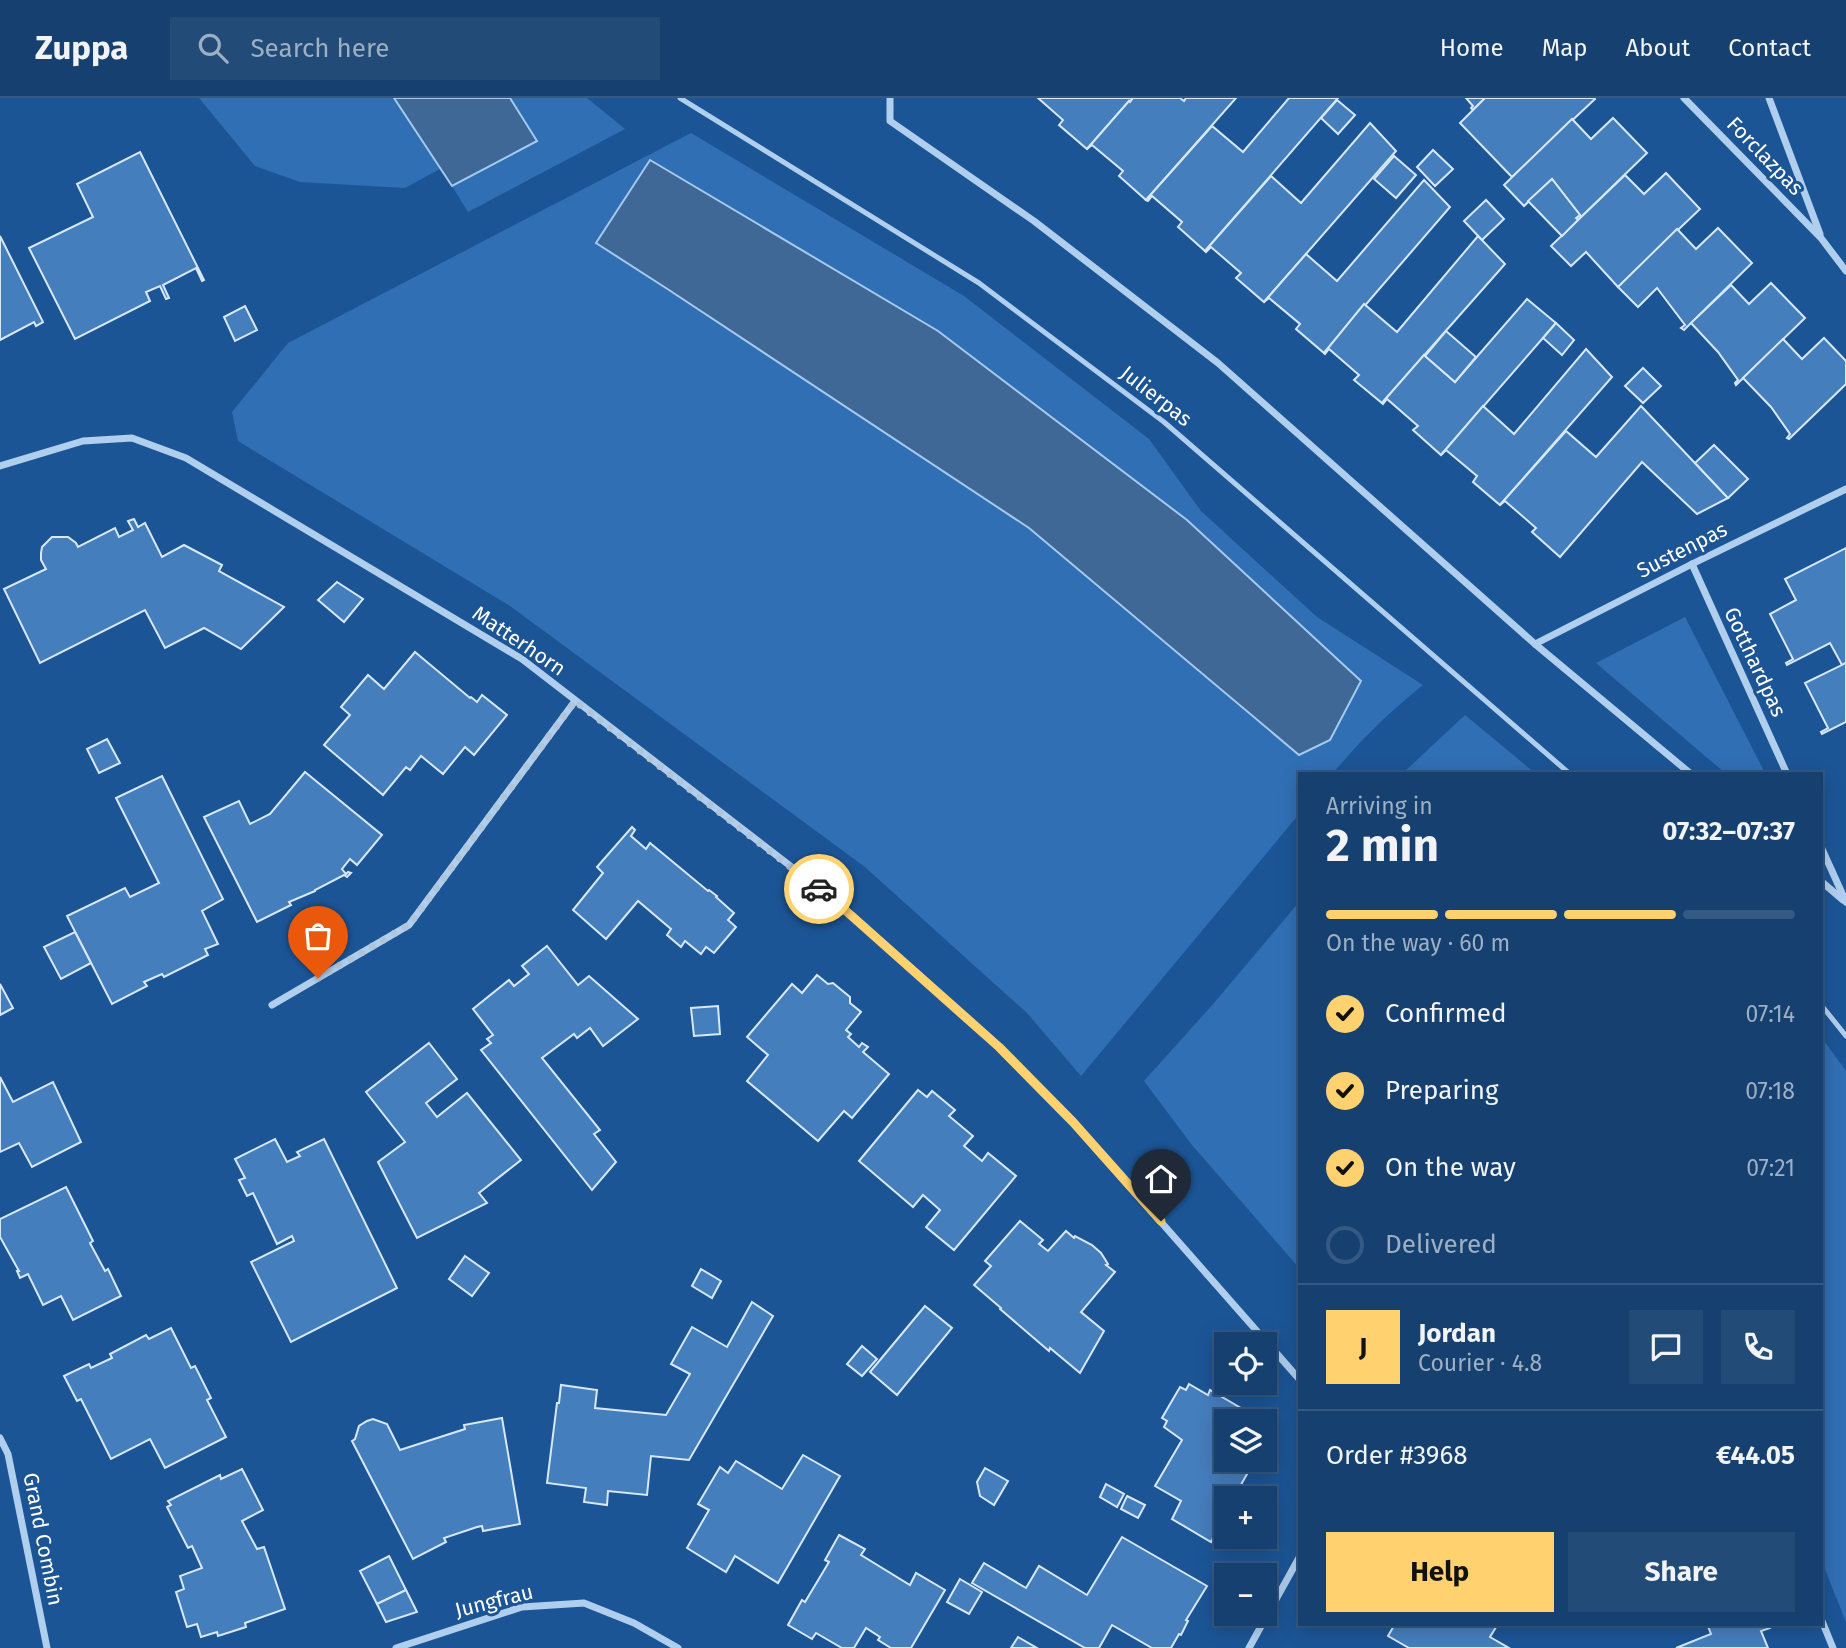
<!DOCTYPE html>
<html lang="en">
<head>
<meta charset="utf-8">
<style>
  body { margin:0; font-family:"Fira Sans",sans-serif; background:#224b78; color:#f1f3f6; height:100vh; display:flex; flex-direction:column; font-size:26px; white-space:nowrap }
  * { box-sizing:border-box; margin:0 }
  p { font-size:23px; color:#9dafc3 }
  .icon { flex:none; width:38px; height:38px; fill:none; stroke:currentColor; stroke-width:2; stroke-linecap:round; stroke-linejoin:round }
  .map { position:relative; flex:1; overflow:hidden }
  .panel { position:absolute; left:1298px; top:674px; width:525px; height:854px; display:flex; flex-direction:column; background:#154070; border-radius:0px; box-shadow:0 4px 18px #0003,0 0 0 2px #345983 }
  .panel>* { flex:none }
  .fabs { position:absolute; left:1214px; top:1234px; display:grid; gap:14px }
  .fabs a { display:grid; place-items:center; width:63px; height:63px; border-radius:0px; background:#154070; box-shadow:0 4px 18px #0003,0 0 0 2px #345983; font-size:35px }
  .pin { position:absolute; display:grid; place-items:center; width:60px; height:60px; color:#fff; margin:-72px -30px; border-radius:50% 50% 50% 0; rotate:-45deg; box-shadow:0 0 7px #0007 }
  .pin .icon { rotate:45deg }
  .courier { position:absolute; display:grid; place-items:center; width:70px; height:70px; margin:-35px; border:5px solid #ffd16f; border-radius:50%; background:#fff; color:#222; box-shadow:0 2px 9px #0007 }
  .summary em { font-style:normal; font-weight:700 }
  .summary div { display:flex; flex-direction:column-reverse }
  .summary { display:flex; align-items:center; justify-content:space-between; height:119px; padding:0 28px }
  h1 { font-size:46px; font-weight:700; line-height:52px }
  .bar { display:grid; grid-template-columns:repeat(4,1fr); gap:10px 7px; align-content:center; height:84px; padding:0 28px }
  .bar i { height:9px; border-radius:5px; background:#345983 }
  .bar .current { background:#ffd16f }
  .bar p { grid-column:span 4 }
  .line { display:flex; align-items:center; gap:18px; padding:0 28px; border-top:2px solid #345983 }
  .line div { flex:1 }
  .round { display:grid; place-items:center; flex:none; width:74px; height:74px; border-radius:0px; background:#224b78 }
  ol { padding:0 28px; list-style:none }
  li { display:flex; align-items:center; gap:21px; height:77px }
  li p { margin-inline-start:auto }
  li .icon { padding:7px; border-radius:50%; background:#ffd16f; color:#111; stroke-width:4 }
  li:last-child { color:#9dafc3 }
  li i { width:38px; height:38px; border:4px solid #345983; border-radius:50% }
  .button { display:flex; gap:14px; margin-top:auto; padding:14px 28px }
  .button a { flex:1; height:80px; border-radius:0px; background:#ffd16f; color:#111; font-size:28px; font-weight:700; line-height:80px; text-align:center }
  .button a+a { background:#224b78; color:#f1f3f6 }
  header { display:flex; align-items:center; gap:42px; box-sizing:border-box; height:98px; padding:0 35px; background:#154070; border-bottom:2px solid #345983 }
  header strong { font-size:33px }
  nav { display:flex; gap:38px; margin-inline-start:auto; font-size:24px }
  .search { width:490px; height:63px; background:#224b78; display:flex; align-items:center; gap:18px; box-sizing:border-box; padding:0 24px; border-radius:0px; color:#9dafc3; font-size:26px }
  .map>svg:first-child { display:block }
  .green { fill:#316fb4; fill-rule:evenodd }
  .water { fill:#3f6897; stroke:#a4caf1; stroke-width:2 }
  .building { fill:#457ebd; stroke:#d7e8fb; stroke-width:2 }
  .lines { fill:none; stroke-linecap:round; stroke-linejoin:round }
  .service { stroke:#b0cfef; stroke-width:5 }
  .minor { stroke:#b0cfef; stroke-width:7 }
  .done { stroke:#b0c4da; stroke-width:7; stroke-dasharray:0 12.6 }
  .route { stroke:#ffd16f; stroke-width:9 }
  .labels { text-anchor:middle; stroke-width:6; stroke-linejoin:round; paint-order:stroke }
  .street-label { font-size:21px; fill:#fff; stroke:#1c5596 }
</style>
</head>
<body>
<header>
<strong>Zuppa</strong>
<div class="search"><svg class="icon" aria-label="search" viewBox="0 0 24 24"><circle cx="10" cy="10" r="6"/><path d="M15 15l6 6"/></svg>Search here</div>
<nav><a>Home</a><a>Map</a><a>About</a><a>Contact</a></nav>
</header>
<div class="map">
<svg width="1846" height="1550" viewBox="0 0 1846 1550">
  <rect width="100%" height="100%" fill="#1c5596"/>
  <g class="green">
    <path d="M199,0H394L440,71L405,90L300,84L255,68Z"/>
    <path d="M510,0H587L625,31L468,114L452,88L537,43Z"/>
    <path d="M691,35L964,198L1149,341L1201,413L1317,519L1423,587C1389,614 1360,643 1333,675L1300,676V715L1081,978L1027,915L865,769L510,508L238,343L232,314L288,245ZM650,62L938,233L1187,422L1361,583L1299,657L1029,430L669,192L597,146Z"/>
    <path d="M1685,519L1765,675H1725L1596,565Z"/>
    <path d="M1465,617L1535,675H1403Z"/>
    <path d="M1300,803V1171L1192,1047L1144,983L1214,905Z"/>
    <path d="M1822,940L1846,973V1524L1822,1464Z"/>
  </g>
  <g class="water">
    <path d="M394,0H510L537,43L452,88Z"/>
    <path d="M650,62L938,233L1187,422L1361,583L1330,642L1299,657L1029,430L669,192L596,145Z"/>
  </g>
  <g class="building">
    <path d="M1038,0H1133L1130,4L1129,3L1087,51L1059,27L1063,22Z"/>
    <path d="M1133,0H1180L1184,3L1186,0H1236L1146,102L1119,78L1123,73L1092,47L1087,51L1129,3L1130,4Z"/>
    <path d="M1289,0H1338L1205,153L1178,129L1182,124L1152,98L1148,103L1146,102L1212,28L1243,54Z"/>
    <path d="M1466,0H1485L1473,12L1471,10L1473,8Z"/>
    <path d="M1485,0H1594L1595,1L1512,79L1460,25Z"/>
    <path d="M1337,2L1355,17L1338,36L1321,20Z"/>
    <path d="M1613,20L1647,55L1578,122L1576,120L1580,117L1552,81L1524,108L1504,87L1572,21L1591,41Z"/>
    <path d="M1370,25L1396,53L1264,204L1236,180L1241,175L1211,149L1206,154L1205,153L1271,78L1301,105Z"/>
    <path d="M1433,52L1453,71L1435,88L1417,69Z"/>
    <path d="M140,54L204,182L202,183L196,170L163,187L169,200L166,201L160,188L146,194L150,203L75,241L29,150L93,119L77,86Z"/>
    <path d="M1394,58L1416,77L1396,100L1374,81Z"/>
    <path d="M1666,75L1700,111L1618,189L1586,154L1571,168L1551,148L1625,77L1644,96Z"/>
    <path d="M1552,81L1580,117L1576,120L1578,122L1562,138L1528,103Z"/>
    <path d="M1424,82L1450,109L1324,255L1296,231L1300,226L1269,200L1264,204L1306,156L1337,183Z"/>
    <path d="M1486,102L1504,121L1482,142L1464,123Z"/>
    <path d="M1718,130L1752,165L1684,232L1681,230L1685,227L1657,190L1638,209L1618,189L1677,131L1696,151Z"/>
    <path d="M0,138L43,224L36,228L34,224L0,242Z"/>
    <path d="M1478,138L1505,166L1382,305L1354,282L1359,277L1329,251L1325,256L1324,255L1364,206L1397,234Z"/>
    <path d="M1771,185L1805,220L1736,287L1735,285L1738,282L1718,254L1691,225L1731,187L1749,206Z"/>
    <path d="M1527,201L1556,225L1441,357L1413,332L1418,328L1387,301L1383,306L1382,305L1424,257L1455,284Z"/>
    <path d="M245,208L257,232L235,243L224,219Z"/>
    <path d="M1556,225L1574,242L1562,257L1543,240Z"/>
    <path d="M1446,233L1476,259L1455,284L1425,258Z"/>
    <path d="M1824,240L1846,263V286L1789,341L1787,340L1790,336L1771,309L1743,280L1783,241L1802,261Z"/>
    <path d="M1586,251L1612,279L1500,407L1473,384L1477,378L1446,352L1441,357L1483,308L1514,336Z"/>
    <path d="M1643,270L1661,288L1643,305L1625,288Z"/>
    <path d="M1641,308L1728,400L1697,416L1642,364L1560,459L1532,434L1536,430L1505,403L1500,407L1566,333L1596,359Z"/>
    <path d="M1714,347L1748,381L1728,400L1695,365Z"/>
    <path d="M134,421L138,429L145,425L162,459L184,447L222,467L219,473L284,509L241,551L204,530L165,550L145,512L40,565L4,491L46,471L41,462V455L42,449L52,439H68L76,445L78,449L115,430L119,439L133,432L128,423Z"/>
    <path d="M1846,450V565L1842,567L1830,545L1787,567L1786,565L1793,561L1770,516L1796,502L1785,481Z"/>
    <path d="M337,484L363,501L344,524L318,502Z"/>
    <path d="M415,554L470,600L471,599L477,604L482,597L507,617L474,657L465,649L443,676L421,658L410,672L406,669L383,697L324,647L350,617L341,609L368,577L384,591Z"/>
    <path d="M1846,565V624L1822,636L1821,634L1828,630L1805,585Z"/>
    <path d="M107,641L120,665L99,675L87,651Z"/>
    <path d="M305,674L382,737L357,767L350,761L342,771L346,776L348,774L351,775L347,779L344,777L315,792V793L289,804L291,807L257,824L204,719L239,703L250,726L270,716Z"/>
    <path d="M162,678L223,801L202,813L218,846L205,851L208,857L164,879L162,876L144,884L147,888L112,906L67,818L125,790L130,799L159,785L116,700Z"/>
    <path d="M632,729L635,732L631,738L646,751L650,745L708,793L709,792L717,798L716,799L734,815L728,822L736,829L714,855L706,849L701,856L685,843L681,849L667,837L671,831L638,803L606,841L573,812L603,775L597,769Z"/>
    <path d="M75,834L91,865L61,881L44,849Z"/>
    <path d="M547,848L578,887L589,878L638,921L603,948L590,930L577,940L574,936L542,960L600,1032L594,1036L616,1064L592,1092L481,952L491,945L487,941L493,937L473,911L509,882L514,888L529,876L522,868Z"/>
    <path d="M817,877L828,886L833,885L850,899V905L861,914L846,932L851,936L848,939L859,949L862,945L868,949L863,954L889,976L852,1020L844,1013L818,1043L747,983L768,957L747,939L792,886L802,895Z"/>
    <path d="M0,886L13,910L0,917Z"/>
    <path d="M718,908L720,936L694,938L691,910Z"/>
    <path d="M429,945L457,981L426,1005L437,1019L467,995L521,1062L479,1095L487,1105L417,1140L378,1064L405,1044L366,994Z"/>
    <path d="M0,979L13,1004L53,984L81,1044L32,1069L19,1045L0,1054Z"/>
    <path d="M918,992L927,999L932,993L955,1012L949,1018L973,1038L964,1048L982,1063L988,1055L1016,1078L954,1152L926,1129L940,1112L923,1097L913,1109L859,1063Z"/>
    <path d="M275,1041L287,1064L300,1058L297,1054L324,1041L397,1190L291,1244L251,1164L294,1143L292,1138L277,1146L253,1095L247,1098L239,1082L245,1080L235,1061Z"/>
    <path d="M66,1089L93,1143L90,1145L105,1173L108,1171L121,1198L73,1222L61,1198L43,1207L28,1176L20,1180L17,1173H19L0,1139V1121Z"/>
    <path d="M1020,1123L1043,1142L1039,1146L1048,1153L1066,1133L1074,1140L1075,1138L1092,1147L1101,1155L1108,1166L1106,1167L1115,1174L1081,1214L1104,1233L1080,1275L1050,1250L1049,1253L1000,1211L1001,1210L974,1187L991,1168L985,1163Z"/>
    <path d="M465,1158L489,1175L472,1198L449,1181Z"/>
    <path d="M701,1171L721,1183L712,1200L692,1188Z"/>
    <path d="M752,1204L773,1218L689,1362L651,1358L647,1397L608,1393L607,1407L584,1404L586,1390L547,1385L557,1305H559L561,1287L597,1292L595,1310L666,1317L690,1276L671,1266L692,1229L727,1249Z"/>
    <path d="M925,1208L952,1230L897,1297L870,1274Z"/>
    <path d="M171,1230L191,1270L195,1268L211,1300L207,1302L226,1339L165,1370L150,1341L111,1361L81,1301L77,1303L64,1278L89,1266L91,1270L112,1260L110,1256L146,1237L149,1241Z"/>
    <path d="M862,1248L877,1261L862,1278L847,1266Z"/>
    <path d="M1189,1286L1208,1297L1210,1292L1263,1323H1227V1362H1255L1234,1399L1235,1400H1227V1436L1221,1445L1213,1440L1211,1444L1172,1421L1181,1403L1155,1388L1182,1342L1164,1329L1167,1323L1162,1320L1180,1289L1186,1292Z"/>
    <path d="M502,1320L520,1426L483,1433L482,1428L477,1429L444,1440L446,1444L413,1461L352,1343L355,1341L359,1328L367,1323L373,1321L387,1326L400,1352L465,1331L464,1327Z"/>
    <path d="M1265,1324L1274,1330L1265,1345Z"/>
    <path d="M803,1357L840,1378L778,1485L735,1458L726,1474L687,1450L709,1412L698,1406L720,1369L728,1375L736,1363L782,1391Z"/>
    <path d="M985,1370L1008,1383L994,1407L980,1398L977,1384Z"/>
    <path d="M242,1371L263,1412L242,1423L257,1451L264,1449L285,1511L245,1525L246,1529L218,1538L217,1534L201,1539L197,1526L187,1529L176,1494L184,1491L180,1478L202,1470L192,1448L188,1450L167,1409L171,1407L168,1403L220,1377L221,1381Z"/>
    <path d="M1106,1386L1124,1396L1117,1409L1100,1399Z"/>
    <path d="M1127,1398L1145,1407L1138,1420L1121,1411Z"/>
    <path d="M839,1437L865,1451L861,1457L910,1487L916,1475L945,1492L911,1550H891L878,1542L880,1539L866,1530L854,1550H842L816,1535L812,1541L788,1527L802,1502L805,1504L829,1464L825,1462Z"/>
    <path d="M1122,1439L1207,1488L1186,1522L1188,1523L1181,1537L1179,1536L1171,1550H1152L1112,1527L1099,1550H1085L972,1485L984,1465L1026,1490L1039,1468L1087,1497Z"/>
    <path d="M389,1458L406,1492L377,1506L360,1473Z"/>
    <path d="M960,1481L982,1494L969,1516L947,1504Z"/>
    <path d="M406,1492L417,1514L386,1524L377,1506Z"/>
    <path d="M1395,1526H1498L1490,1539L1509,1550H1409L1388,1538Z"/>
    <path d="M1707,1526H1768L1770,1530L1761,1533L1768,1550H1676L1711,1536Z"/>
    <path d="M1018,1539L1037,1550H1011Z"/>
  </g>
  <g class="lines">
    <g class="service">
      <path d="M680,0L979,185L1164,324L1570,676"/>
      <path d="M1822,908L1846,938"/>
    </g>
    <g class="minor">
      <path d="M890,0V23L1034,123L1218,265L1535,546L1691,676"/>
      <path d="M1684,0L1821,140L1846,173"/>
      <path d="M1769,0L1820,136"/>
      <path d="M0,368L83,343L132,340L186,360L522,561L837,804L999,949L1073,1024L1300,1282"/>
      <path d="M1692,466L1787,676"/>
      <path d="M1535,546L1692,466L1846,391"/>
      <path d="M1822,751L1846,804"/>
      <path d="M1822,784L1843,802"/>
      <path d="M272,907L409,827L575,603"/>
      <path d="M0,1340L8,1356L47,1550"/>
      <path d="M1822,1523L1833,1550"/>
      <path d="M396,1550L522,1509L584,1505L634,1525L678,1550"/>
      <path d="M1249,1550L1300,1458"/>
    </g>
  </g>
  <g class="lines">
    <path class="done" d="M318,880L409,827L575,603L819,791"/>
    <path class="route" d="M819,791L836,804L999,949L1073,1024L1161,1123"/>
  </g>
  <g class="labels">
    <g class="street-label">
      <text transform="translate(1765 58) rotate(46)" y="7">Forclazpas</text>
      <text transform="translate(1156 298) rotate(38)" y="7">Julierpas</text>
      <text transform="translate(1682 452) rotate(-27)" y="7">Sustenpas</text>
      <text transform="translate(519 543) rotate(34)" y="7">Matterhorn</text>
      <text transform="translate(1755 564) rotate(65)" y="7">Gotthardpas</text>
      <text transform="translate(43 1441) rotate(79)" y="7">Grand Combin</text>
      <text transform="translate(494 1503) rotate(-14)" y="7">Jungfrau</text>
    </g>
  </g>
</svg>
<div class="fabs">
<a><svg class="icon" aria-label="locate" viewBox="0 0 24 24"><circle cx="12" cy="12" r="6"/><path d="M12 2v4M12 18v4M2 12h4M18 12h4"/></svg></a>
<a><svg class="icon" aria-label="layers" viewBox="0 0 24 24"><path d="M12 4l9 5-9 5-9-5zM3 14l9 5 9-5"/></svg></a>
<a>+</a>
<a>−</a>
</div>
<div class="pin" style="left:318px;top:880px;background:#ea580c"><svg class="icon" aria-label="bag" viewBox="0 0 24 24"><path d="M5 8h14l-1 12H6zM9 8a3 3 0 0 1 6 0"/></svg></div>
<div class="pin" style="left:1161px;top:1123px;background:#1f2937"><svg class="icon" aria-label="home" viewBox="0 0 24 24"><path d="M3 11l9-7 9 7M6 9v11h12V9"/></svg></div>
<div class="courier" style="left:819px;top:791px"><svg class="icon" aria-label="car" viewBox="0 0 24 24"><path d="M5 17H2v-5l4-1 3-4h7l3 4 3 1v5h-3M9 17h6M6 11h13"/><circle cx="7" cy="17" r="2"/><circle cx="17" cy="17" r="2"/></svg></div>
<section class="panel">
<div class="summary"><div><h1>2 min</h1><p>Arriving in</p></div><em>07:32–07:37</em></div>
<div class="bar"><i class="current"></i><i class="current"></i><i class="current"></i><i></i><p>On the way · 60 m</p></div>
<ol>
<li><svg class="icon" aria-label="check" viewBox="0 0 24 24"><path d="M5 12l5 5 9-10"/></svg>Confirmed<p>07:14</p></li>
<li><svg class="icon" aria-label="check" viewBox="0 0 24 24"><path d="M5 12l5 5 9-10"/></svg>Preparing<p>07:18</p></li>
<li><svg class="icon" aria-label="check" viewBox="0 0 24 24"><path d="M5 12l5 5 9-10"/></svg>On the way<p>07:21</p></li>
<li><i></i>Delivered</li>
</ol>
<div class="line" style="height:126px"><b class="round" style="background:#ffd16f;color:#111">J</b><div><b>Jordan</b><p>Courier · 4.8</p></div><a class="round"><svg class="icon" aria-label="chat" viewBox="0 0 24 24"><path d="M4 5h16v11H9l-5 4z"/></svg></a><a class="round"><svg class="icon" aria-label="phone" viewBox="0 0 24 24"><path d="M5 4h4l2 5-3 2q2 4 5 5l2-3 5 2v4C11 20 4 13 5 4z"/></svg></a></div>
<div class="line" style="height:91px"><div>Order #3968</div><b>€44.05</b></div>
<div class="button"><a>Help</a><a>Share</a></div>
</section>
</div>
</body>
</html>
